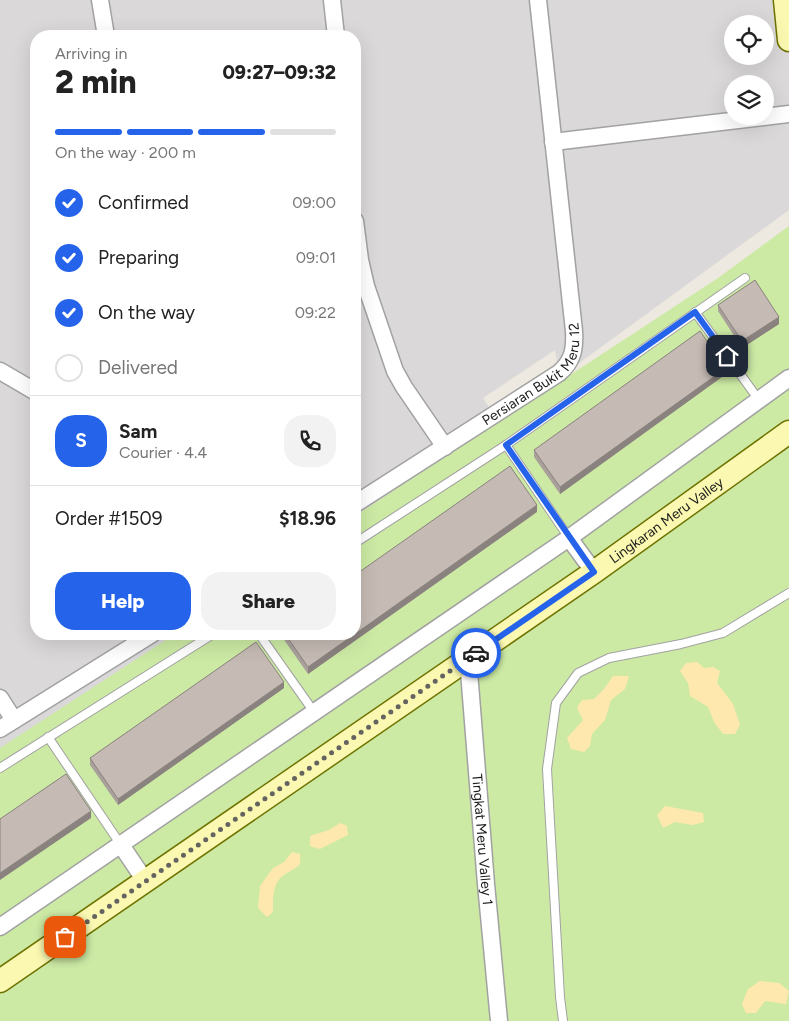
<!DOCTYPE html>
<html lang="en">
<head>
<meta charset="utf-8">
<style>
  body { margin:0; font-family:Figtree,sans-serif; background:#f2f2f2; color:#222; height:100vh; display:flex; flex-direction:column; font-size:19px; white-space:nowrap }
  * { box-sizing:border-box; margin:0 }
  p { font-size:16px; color:#767676 }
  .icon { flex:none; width:28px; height:28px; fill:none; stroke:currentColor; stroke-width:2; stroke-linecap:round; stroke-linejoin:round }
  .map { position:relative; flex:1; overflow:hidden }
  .drawer { position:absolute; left:30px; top:30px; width:331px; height:610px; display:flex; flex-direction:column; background:#fff; border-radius:20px; box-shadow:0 5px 20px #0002 }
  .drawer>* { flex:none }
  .controls { position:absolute; left:724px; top:15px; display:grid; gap:10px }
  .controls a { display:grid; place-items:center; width:50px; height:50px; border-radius:50%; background:#fff; box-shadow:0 5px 20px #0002; font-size:25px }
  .pin { position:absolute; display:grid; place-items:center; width:42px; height:42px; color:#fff; margin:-21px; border-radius:10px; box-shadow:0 2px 8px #0006 }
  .courier { position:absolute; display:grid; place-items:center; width:50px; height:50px; margin:-25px; border:4px solid #2563eb; border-radius:50%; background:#fff; color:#222; box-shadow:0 1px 6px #0007 }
  .head em { font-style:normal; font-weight:800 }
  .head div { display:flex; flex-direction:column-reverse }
  .head { display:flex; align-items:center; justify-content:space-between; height:85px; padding:0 25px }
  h1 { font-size:32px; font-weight:800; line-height:38px }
  .bar { display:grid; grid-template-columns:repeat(4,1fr); gap:8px 5px; align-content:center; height:60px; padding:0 25px }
  .bar i { height:6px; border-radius:4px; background:#e0e0e0 }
  .bar .on { background:#2563eb }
  .bar p { grid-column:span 4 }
  .line { display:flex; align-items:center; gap:12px; padding:0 25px; border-top:1px solid #e0e0e0 }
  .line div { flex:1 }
  .round { display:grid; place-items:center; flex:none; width:52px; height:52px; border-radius:20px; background:#f2f2f2 }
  ol { padding:0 25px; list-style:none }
  li { display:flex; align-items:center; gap:15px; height:55px }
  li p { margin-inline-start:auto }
  li .icon { padding:5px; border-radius:50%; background:#2563eb; color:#fff; stroke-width:4 }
  li:last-child { color:#767676 }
  li i { width:28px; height:28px; border:2px solid #e0e0e0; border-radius:50% }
  .action { display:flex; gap:10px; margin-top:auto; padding:10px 25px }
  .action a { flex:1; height:58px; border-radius:20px; background:#2563eb; color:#fff; font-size:20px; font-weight:800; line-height:58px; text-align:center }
  .action a+a { background:#f2f2f2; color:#222 }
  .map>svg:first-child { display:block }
  .residential { fill:#dad8d8; fill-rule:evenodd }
  .grass { fill:#cceaa4 }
  .sand { fill:#ffe8ad }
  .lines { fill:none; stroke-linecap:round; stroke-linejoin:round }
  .lane-casing { stroke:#a2a2a2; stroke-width:10 }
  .street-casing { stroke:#a2a2a2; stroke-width:19 }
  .secondary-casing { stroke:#6f7302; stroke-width:25 }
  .lane { stroke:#fff; stroke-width:8 }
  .street { stroke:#fff; stroke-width:16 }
  .secondary { stroke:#fbf9b1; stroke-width:22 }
  .wall { fill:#a9a09b }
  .shaded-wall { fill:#8a827e }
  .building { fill:#c5bab4; stroke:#8a827e }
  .done { stroke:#646360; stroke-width:5; stroke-dasharray:0 9 }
  .route { stroke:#2563eb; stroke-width:6 }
  .labels { text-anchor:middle; stroke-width:4.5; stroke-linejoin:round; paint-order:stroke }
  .street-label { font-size:14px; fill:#1b1b1b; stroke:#fff }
</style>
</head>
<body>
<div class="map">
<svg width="789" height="1021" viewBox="0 0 789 1021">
  <rect width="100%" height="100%" fill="#ede8e0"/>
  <path class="residential" d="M0,0H789V210L560,377L555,350L483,398L502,428L355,523V36H36V634H183L0,752ZM732,24H765V56H732ZM732,84H765V116H732Z"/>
  <path class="grass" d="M789,226V1021H0V748L175,634H355V516L718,278Z"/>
  <g class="sand">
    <path d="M697,662L704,668L713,667L720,671L717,683L733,704L740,725L735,734H723L714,722L708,707L690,696L688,683L680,671L686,663Z"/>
    <path d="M613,676H629L625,689L611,700L605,720L592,734L590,746L584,752L571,749L567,738L583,720L577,708L582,700L594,699L604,689Z"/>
    <path d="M665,806L703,813L704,822L693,825L675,822L663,828L657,815Z"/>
    <path d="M340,823L347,826L348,835L320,849L310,846V836L329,830Z"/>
    <path d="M292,852L300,854V864C295,869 290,871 284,875C272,883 273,899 273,912L267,917L258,908L260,886L273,868L284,862Z"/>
    <path d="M760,981L779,983L789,991L786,1004L765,1001L756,1013H746L742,1004L748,989Z"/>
  </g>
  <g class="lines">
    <g class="lane-casing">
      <g id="lane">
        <path d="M695,312L759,400"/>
        <path d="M506,445L569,538"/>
        <path d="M355,543L506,445L745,278"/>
        <path d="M259,634L314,712"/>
        <path d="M48,737L121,845"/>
        <path d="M0,768L213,634"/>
        <path d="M563,1021L560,997L547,769L556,703L578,673L609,658L681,644L723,633L789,593"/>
      </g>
    </g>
    <g class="street-casing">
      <g id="street">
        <path d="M100,0L106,36"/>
        <path d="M332,0L336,36"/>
        <path d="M553,142L789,114"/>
        <path d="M355,221L360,260L366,286L395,371L404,387L445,447"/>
        <path d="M0,371L36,392"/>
        <path id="s1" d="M355,504L559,373C573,361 575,349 574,331L538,0"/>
        <path d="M569,538L594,572"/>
        <path id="s2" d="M468,659L486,884L499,1021"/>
        <path d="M0,698L14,720"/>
        <path d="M0,729L152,634"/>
        <path d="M121,845L146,882"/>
        <path d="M0,927L569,538L789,378"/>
      </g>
    </g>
    <g class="secondary-casing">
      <g id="secondary">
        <path d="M785,0L789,40"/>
        <path id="s3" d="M0,981L594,572L789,432"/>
      </g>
    </g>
    <use href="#lane" class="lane"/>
    <use href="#street" class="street"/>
    <use href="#secondary" class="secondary"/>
  </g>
  <g class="wall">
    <path d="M718,305L779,324L742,348L718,311Z"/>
    <path d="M726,374L560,494L534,457V450Z"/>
    <path d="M537,512L308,674L280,634H355Z"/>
    <path d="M284,688L118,805L90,765V758Z"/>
  </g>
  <g class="shaded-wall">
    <path d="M779,317V324L742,348V341Z"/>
    <path d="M726,368V374L560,494V487Z"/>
    <path d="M537,505V512L308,674V667Z"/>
    <path d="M284,682V688L118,805V799Z"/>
    <path d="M91,811V818L0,880V873Z"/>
  </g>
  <g class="building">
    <path d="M755,280L779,317L742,341L718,305Z"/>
    <path d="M700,331L726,368L560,487L534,450Z"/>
    <path d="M510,466L537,505L355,634V575Z"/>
    <path d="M285,634H355L308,667Z"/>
    <path d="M256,642L284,682L118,799L90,758Z"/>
    <path d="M66,774L91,811L0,873V819Z"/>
  </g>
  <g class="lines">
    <path class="done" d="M65,937L476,653"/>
    <path class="route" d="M476,653L594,572L506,445L695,312L727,356"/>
  </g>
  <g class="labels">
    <g class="street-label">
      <text dy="5" stroke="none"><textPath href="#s1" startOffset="225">Persiaran Bukit Meru 12</textPath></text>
      <text dy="5" stroke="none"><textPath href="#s3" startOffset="810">Lingkaran Meru Valley</textPath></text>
      <text dy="5" stroke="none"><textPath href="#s2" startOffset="181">Tingkat Meru Valley 1</textPath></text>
    </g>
  </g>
</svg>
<div class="controls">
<a><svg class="icon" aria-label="locate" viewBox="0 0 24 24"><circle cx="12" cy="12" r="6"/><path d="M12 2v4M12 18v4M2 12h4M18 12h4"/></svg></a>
<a><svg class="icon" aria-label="layers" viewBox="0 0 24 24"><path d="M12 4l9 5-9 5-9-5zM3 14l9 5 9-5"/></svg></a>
</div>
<div class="pin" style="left:65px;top:937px;background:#ea580c"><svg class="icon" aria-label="bag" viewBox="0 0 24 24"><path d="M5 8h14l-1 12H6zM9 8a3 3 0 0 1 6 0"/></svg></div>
<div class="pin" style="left:727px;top:356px;background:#1f2937"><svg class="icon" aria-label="home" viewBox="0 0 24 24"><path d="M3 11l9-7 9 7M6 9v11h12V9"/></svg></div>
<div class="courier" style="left:476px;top:653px"><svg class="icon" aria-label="car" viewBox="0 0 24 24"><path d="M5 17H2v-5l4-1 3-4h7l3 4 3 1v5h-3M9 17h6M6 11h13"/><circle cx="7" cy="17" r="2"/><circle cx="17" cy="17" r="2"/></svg></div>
<section class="drawer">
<div class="head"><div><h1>2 min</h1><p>Arriving in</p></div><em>09:27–09:32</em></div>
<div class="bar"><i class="on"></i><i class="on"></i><i class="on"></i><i></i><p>On the way · 200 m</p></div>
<ol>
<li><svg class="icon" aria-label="check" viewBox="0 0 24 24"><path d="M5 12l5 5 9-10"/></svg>Confirmed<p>09:00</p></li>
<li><svg class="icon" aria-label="check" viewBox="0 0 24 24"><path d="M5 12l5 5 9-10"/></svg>Preparing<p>09:01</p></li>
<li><svg class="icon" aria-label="check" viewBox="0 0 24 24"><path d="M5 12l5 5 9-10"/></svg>On the way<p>09:22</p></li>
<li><i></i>Delivered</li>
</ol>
<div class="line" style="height:90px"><b class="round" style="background:#2563eb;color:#fff">S</b><div><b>Sam</b><p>Courier · 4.4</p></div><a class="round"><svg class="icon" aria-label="phone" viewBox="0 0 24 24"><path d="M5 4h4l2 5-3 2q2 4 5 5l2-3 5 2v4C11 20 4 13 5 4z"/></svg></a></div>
<div class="line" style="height:65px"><div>Order #1509</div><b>$18.96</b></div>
<div class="action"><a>Help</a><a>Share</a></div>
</section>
</div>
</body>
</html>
